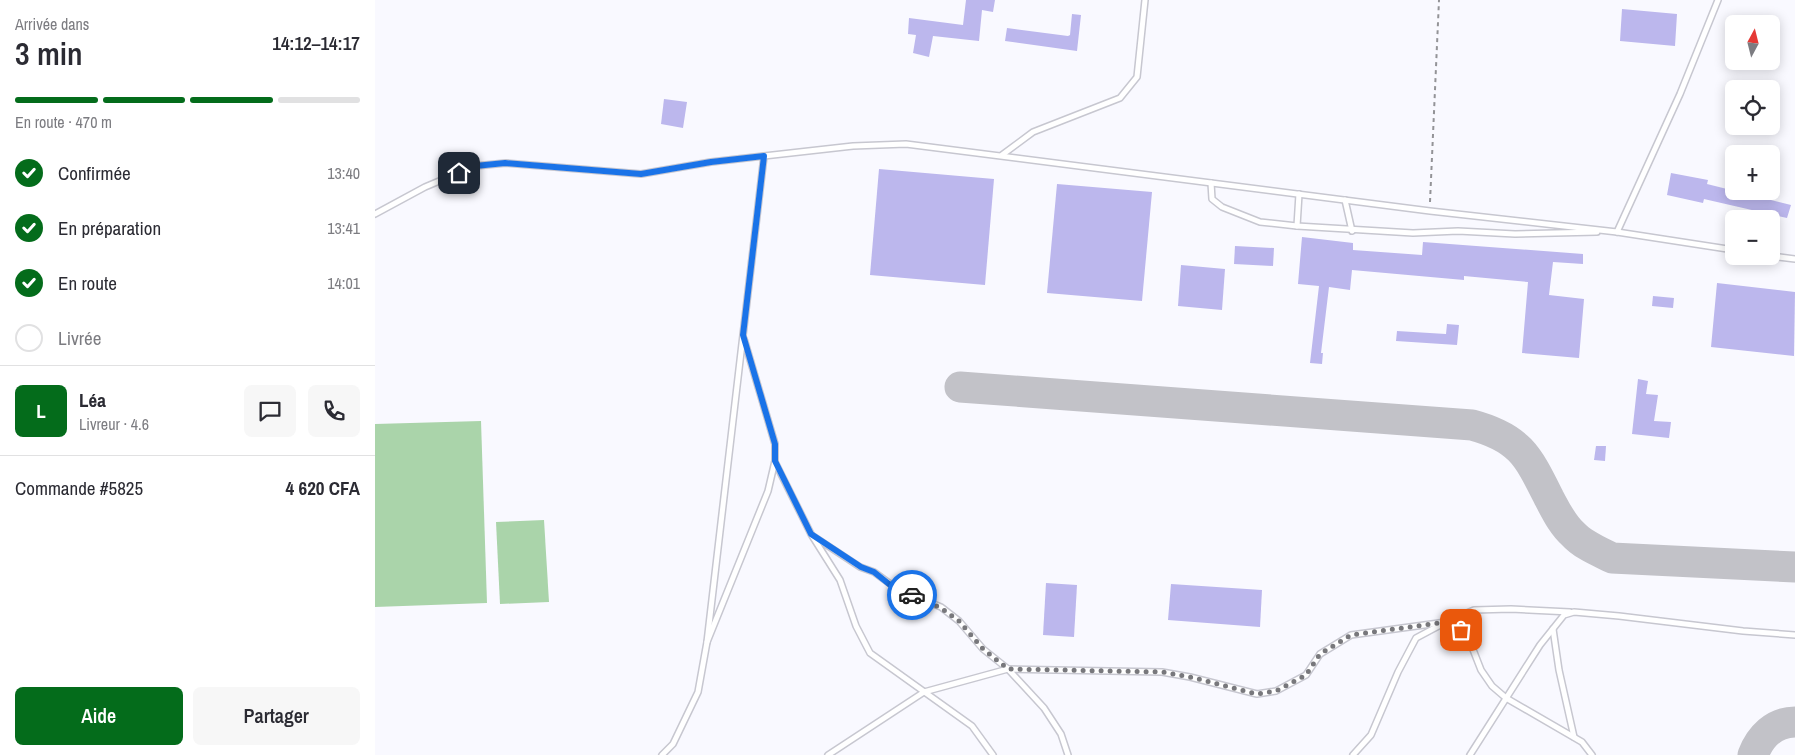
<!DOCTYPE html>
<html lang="fr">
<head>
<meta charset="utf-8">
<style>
  body { margin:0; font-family:"Archivo Narrow",sans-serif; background:#f7f7f7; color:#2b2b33; height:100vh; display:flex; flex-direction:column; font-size:19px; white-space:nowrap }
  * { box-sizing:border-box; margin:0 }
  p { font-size:16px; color:#7c7c81 }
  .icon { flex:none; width:28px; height:28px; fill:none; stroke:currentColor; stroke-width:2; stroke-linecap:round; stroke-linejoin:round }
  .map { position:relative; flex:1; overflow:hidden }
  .side { display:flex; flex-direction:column; background:#fff; width:375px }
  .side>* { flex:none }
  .needle { width:32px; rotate:7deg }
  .fabs { position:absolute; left:1350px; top:15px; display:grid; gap:10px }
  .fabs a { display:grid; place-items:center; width:55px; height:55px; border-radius:8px; background:#fff; box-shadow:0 2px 12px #0003; font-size:25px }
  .pin { position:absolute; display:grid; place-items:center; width:42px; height:42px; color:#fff; margin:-21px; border-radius:10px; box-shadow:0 2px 8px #0006 }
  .courier { position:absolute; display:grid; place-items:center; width:50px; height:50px; margin:-25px; border:4px solid #1a73e8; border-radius:50%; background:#fff; color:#222; box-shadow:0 1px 6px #0007 }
  .head em { font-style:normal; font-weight:600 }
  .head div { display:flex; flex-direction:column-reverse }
  .head { display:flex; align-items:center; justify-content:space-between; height:85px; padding:0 15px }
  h1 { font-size:32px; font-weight:600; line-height:38px }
  .bar { display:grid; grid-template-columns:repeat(4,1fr); gap:8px 5px; align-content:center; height:60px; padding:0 15px }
  .bar i { height:6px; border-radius:4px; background:#e1e1e2 }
  .bar .selected { background:#046c1b }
  .bar p { grid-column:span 4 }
  .line { display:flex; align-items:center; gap:12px; padding:0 15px; border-top:1px solid #e1e1e2 }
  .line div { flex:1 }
  .round { display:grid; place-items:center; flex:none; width:52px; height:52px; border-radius:8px; background:#f7f7f7 }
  ol { padding:0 15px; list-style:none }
  li { display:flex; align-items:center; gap:15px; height:55px }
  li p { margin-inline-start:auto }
  li .icon { padding:5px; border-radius:50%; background:#046c1b; color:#fff; stroke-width:4 }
  li:last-child { color:#7c7c81 }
  li i { width:28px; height:28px; border:2px solid #e1e1e2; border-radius:50% }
  .primary-button { display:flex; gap:10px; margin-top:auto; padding:10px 15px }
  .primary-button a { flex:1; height:58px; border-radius:8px; background:#046c1b; color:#fff; font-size:20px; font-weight:600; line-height:58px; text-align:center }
  .primary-button a+a { background:#f7f7f7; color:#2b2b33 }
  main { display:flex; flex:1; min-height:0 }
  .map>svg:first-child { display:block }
  .green { fill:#aad4aa }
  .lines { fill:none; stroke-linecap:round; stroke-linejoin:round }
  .taxiway { stroke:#c2c2c8; stroke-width:31 }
  .building { fill:#bcb7ed }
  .service-casing { stroke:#c7c7d0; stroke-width:8 }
  .path { stroke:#939397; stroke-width:2; stroke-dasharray:4 4; stroke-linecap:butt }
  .service { stroke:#fff; stroke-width:5 }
  .done { stroke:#78787c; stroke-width:5; stroke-dasharray:0 9 }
  .route { stroke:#1a73e8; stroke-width:6 }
</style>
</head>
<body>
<main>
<section class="side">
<div class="head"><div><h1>3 min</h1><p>Arrivée dans</p></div><em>14:12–14:17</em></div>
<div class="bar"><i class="selected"></i><i class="selected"></i><i class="selected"></i><i></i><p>En route · 470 m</p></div>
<ol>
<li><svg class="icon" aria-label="check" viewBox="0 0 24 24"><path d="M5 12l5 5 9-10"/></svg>Confirmée<p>13:40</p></li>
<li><svg class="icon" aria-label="check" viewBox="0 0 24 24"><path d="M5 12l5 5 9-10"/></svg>En préparation<p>13:41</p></li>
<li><svg class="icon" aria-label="check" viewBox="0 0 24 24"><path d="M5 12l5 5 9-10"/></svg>En route<p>14:01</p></li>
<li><i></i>Livrée</li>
</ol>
<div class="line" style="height:90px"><b class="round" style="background:#046c1b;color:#fff">L</b><div><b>Léa</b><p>Livreur · 4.6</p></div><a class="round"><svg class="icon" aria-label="chat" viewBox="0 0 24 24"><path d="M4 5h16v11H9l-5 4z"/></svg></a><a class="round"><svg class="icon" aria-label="phone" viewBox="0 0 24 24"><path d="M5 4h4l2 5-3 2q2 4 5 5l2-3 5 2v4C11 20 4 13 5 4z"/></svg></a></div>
<div class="line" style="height:65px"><div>Commande #5825</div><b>4 620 CFA</b></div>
<div class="primary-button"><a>Aide</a><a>Partager</a></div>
</section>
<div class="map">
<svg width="1420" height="755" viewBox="0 0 1420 755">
  <rect width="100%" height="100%" fill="#f9f9ff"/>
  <g class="green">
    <path d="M106,421L112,603L0,607V424Z"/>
    <path d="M169,520L174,602L125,604L121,522Z"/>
  </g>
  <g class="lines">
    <g class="taxiway">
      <path d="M585,387L1097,425C1145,438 1153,456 1174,498C1181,511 1187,524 1198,534C1208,545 1223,551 1237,558L1420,567"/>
      <path d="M1378,755C1385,737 1399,722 1420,722"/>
    </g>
  </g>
  <g class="building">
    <path d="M591,0H620L618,12L607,10L604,41L558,36L554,57L538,53L541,35L533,34L534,18L588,25Z"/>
    <path d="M1247,9L1302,14L1300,46L1245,41Z"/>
    <path d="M697,14L706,15L702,51L630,41L632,28L693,36L695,35Z"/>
    <path d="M289,99L312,102L308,128L286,124Z"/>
    <path d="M504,169L619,179L610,285L495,275Z"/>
    <path d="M1296,173L1333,180L1332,184L1416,205L1412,218L1329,199L1328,203L1292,195Z"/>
    <path d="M682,184L777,192L767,301L672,293Z"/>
    <path d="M927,237L978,243V250L1047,255L1048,242L1208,254V264L1178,262L1174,295L1209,299L1204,358L1147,353L1153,282L1089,276V280L977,270L975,290L954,287L946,353H948L947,364L935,363L944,286L923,284Z"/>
    <path d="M860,246L899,248L898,266L859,264Z"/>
    <path d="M806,265L850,269L847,310L803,306Z"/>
    <path d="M1342,283L1420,292L1419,356L1336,347Z"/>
    <path d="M1278,296L1299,298L1298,308L1277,306Z"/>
    <path d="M1072,324L1084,325L1082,345L1021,341L1022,331L1071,334Z"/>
    <path d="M1263,379L1273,381L1271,394L1283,395L1279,421L1296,422L1294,438L1257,434Z"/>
    <path d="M1221,446H1231L1230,461L1219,460Z"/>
    <path d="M671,583L702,585L699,637L668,635Z"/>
    <path d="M796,584L887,590L885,627L793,620Z"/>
  </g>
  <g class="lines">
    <g class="service-casing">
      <g id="service">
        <path d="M627,155L658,132L745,98L762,77L770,0"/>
        <path d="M836,183L837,199L847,207L885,222L922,226L1038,233L1083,231L1140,234L1222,232"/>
        <path d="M970,200L977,231"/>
        <path d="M0,214L50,187L100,166L131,163L266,174L336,162L389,156L478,146L531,144L1055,211L1242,232L1359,250"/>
        <path d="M922,226L924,194"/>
        <path d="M1242,232L1305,94L1343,0"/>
        <path d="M1396,256L1420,259"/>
        <path d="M400,462L436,534L465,580L481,626L495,653L597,726L618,755"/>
        <path d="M438,536L485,567L499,572L514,583L531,593L566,607L584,621L608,649L633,669L669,708L686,734L693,755"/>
        <path d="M1178,629L1184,670L1199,737"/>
        <path d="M332,642L389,156"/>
        <path d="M287,755L298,744L323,692L332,642L393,491L400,461V444L369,339"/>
        <path d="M453,755L549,692L633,669L787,672L815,677L882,694L901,691L931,675L945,654L976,635L1071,622L1086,630L1097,647L1106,670L1117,686L1131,698L1207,742L1217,755"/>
        <path d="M978,755L996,735L1023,672L1041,638L1071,622L1099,610L1136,609L1195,612"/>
        <path d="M1095,755L1165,645L1189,615L1199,612L1244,616L1368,631L1420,635"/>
      </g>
    </g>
    <path class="path" d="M1055,202L1064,0"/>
    <use href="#service" class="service"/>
  </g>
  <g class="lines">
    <path class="done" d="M537,595L566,608L584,621L608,649L633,669L787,672L815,677L882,694L901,691L931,675L945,654L976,635L1071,622L1086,630"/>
    <path class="route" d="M84,173L100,166L130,163L266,174L336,162L389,156L368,335L400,444V461L436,534L486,567L499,572L514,584L537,595"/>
  </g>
</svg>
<div class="fabs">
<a><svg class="needle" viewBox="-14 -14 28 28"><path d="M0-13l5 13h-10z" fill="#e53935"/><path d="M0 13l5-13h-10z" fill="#7c7c81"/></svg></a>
<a><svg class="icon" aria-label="locate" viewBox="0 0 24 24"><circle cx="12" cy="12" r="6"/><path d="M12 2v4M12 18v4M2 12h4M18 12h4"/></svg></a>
<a>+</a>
<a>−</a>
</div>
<div class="pin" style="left:1086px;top:630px;background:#ea580c"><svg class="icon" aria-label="bag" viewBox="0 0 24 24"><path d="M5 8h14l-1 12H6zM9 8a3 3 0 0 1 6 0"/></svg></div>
<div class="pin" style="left:84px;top:173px;background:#1f2937"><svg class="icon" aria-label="home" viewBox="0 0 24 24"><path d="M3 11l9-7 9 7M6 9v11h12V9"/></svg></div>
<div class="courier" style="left:537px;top:595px"><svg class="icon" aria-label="car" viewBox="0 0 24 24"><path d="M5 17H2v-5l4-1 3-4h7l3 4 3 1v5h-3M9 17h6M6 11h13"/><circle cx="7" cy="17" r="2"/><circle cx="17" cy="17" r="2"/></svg></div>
</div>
</main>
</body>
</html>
